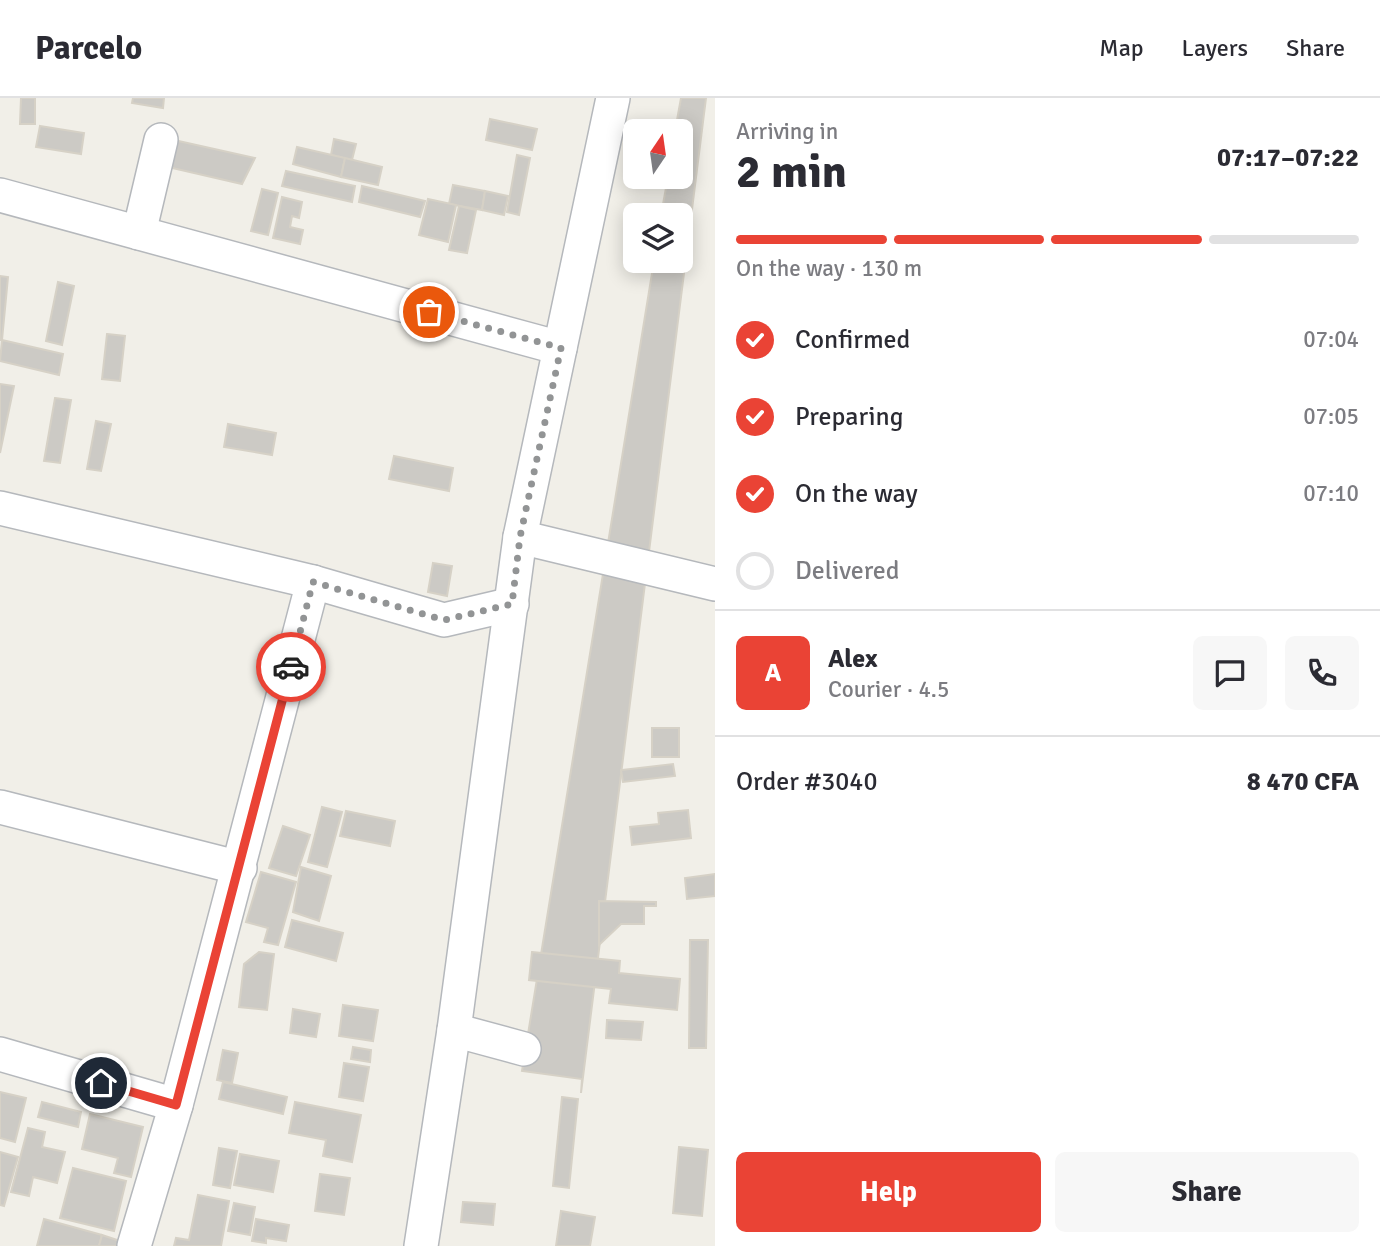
<!DOCTYPE html>
<html lang="en">
<head>
<meta charset="utf-8">
<style>
  body { margin:0; font-family:Signika,sans-serif; background:#f7f7f7; color:#2b2b33; height:100vh; display:flex; flex-direction:column; font-size:26px; white-space:nowrap }
  * { box-sizing:border-box; margin:0 }
  p { font-size:23px; color:#7c7c81 }
  .icon { flex:none; width:38px; height:38px; fill:none; stroke:currentColor; stroke-width:2; stroke-linecap:round; stroke-linejoin:round }
  .map { position:relative; flex:1; overflow:hidden }
  .sheet { display:flex; flex-direction:column; background:#fff; width:665px }
  .sheet>* { flex:none }
  .needle { width:46px; rotate:13deg }
  .controls { position:absolute; left:623px; top:21px; display:grid; gap:14px }
  .controls a { display:grid; place-items:center; width:70px; height:70px; border-radius:10px; background:#fff; box-shadow:0 4px 18px #0003; font-size:35px }
  .pin { position:absolute; display:grid; place-items:center; width:60px; height:60px; color:#fff; margin:-30px; border:4px solid #fff; border-radius:50%; box-shadow:0 2px 7px #0007 }
  .courier { position:absolute; display:grid; place-items:center; width:70px; height:70px; margin:-35px; border:5px solid #ea4335; border-radius:50%; background:#fff; color:#222; box-shadow:0 2px 9px #0007 }
  .overview em { font-style:normal; font-weight:800 }
  .overview div { display:flex; flex-direction:column-reverse }
  .overview { display:flex; align-items:center; justify-content:space-between; height:119px; padding:0 21px }
  h1 { font-size:46px; font-weight:800; line-height:52px }
  .bar { display:grid; grid-template-columns:repeat(4,1fr); gap:10px 7px; align-content:center; height:84px; padding:0 21px }
  .bar i { height:9px; border-radius:5px; background:#e1e1e2 }
  .bar .active { background:#ea4335 }
  .bar p { grid-column:span 4 }
  .line { display:flex; align-items:center; gap:18px; padding:0 21px; border-top:2px solid #e1e1e2 }
  .line div { flex:1 }
  .round { display:grid; place-items:center; flex:none; width:74px; height:74px; border-radius:10px; background:#f7f7f7 }
  ol { padding:0 21px; list-style:none }
  li { display:flex; align-items:center; gap:21px; height:77px }
  li p { margin-inline-start:auto }
  li .icon { padding:7px; border-radius:50%; background:#ea4335; color:#fff; stroke-width:4 }
  li:last-child { color:#7c7c81 }
  li i { width:38px; height:38px; border:4px solid #e1e1e2; border-radius:50% }
  .primary-button { display:flex; gap:14px; margin-top:auto; padding:14px 21px }
  .primary-button a { flex:1; height:80px; border-radius:10px; background:#ea4335; color:#fff; font-size:28px; font-weight:800; line-height:80px; text-align:center }
  .primary-button a+a { background:#f7f7f7; color:#2b2b33 }
  header { display:flex; align-items:center; gap:42px; box-sizing:border-box; height:98px; padding:0 35px; background:#fff; border-bottom:2px solid #e1e1e2 }
  header strong { font-size:33px }
  nav { display:flex; gap:38px; margin-inline-start:auto; font-size:24px }
  main { display:flex; flex:1; min-height:0 }
  .map>svg:first-child { display:block }
  .building { fill:#cccac5; stroke:#d6d1c6; stroke-width:2 }
  .lines { fill:none; stroke-linecap:round; stroke-linejoin:round }
  .minor-casing { stroke:#b5b8bc; stroke-width:36 }
  .minor { stroke:#fff; stroke-width:33 }
  .done { stroke:#929495; stroke-width:7; stroke-dasharray:0 12.6 }
  .route { stroke:#ea4335; stroke-width:9 }
</style>
</head>
<body>
<header>
<strong>Parcelo</strong>
<nav><a>Map</a><a>Layers</a><a>Share</a></nav>
</header>
<main>
<div class="map">
<svg width="715" height="1148" viewBox="0 0 715 1148">
  <rect width="100%" height="100%" fill="#f1efe8"/>
  <g class="building">
    <path d="M21,0H35V26H20Z"/>
    <path d="M133,0H164L163,10L132,5Z"/>
    <path d="M681,0H706L581,995L582,981L522,973L654,163H681V117H661L668,79H681V33H675Z"/>
    <path d="M490,21L537,31L532,52L486,42Z"/>
    <path d="M40,28L84,35L81,56L36,49Z"/>
    <path d="M334,41L356,46L352,62L331,57Z"/>
    <path d="M174,42L255,60L242,86L168,69Z"/>
    <path d="M297,49L345,60L341,79L293,66Z"/>
    <path d="M517,57L530,60L519,117L507,114Z"/>
    <path d="M345,60L382,69L378,87L341,79Z"/>
    <path d="M286,73L355,88L352,104L282,88Z"/>
    <path d="M453,87L485,93L482,112L449,106Z"/>
    <path d="M362,88L425,103L420,119L359,104Z"/>
    <path d="M262,91L278,95L268,137L251,133Z"/>
    <path d="M485,93L508,98L504,117L482,112Z"/>
    <path d="M282,99L302,104L299,120L292,118L290,129L303,132L300,146L273,140Z"/>
    <path d="M428,101L456,107L448,144L419,137Z"/>
    <path d="M459,108L476,112L467,155L449,152Z"/>
    <path d="M0,178L8,179L2,242H0Z"/>
    <path d="M58,184L74,188L62,247L46,243Z"/>
    <path d="M107,236L125,238L120,283L102,281Z"/>
    <path d="M2,242L63,256L59,277L0,263Z"/>
    <path d="M0,286L14,288L0,355Z"/>
    <path d="M55,300L71,302L60,365L44,363Z"/>
    <path d="M96,323L111,326L101,373L87,371Z"/>
    <path d="M228,326L276,335L272,357L224,349Z"/>
    <path d="M394,358L453,370L449,393L389,381Z"/>
    <path d="M433,465L452,468L447,498L428,494Z"/>
    <rect x="652" y="630" width="27" height="29"/>
    <path d="M673,666L675,678L623,684L621,672Z"/>
    <path d="M322,709L342,714L327,769L308,764Z"/>
    <path d="M688,712L691,740L632,747L630,729L659,726L658,715Z"/>
    <path d="M346,713L395,723L390,748L340,738Z"/>
    <path d="M283,728L310,737L296,778L269,770Z"/>
    <path d="M301,769L331,778L319,823L293,814Z"/>
    <path d="M261,774L296,784L278,847L264,844L268,830L246,824Z"/>
    <path d="M715,776V798L687,801L685,780Z"/>
    <path d="M599,803L656,804V808H644V826H621L599,847Z"/>
    <path d="M292,822L343,835L336,863L285,849Z"/>
    <path d="M690,842H708L706,950H689Z"/>
    <path d="M259,854L274,856L267,912L239,909L244,866Z"/>
    <path d="M532,854L620,863L619,875L680,881L677,912L609,905L611,891L529,882Z"/>
    <path d="M343,907L378,912L373,943L339,938Z"/>
    <path d="M293,911L320,916L316,939L290,935Z"/>
    <path d="M607,922L643,924L641,942L606,940Z"/>
    <path d="M353,949L371,952L370,964L351,961Z"/>
    <path d="M223,952L238,955L232,985L217,982Z"/>
    <path d="M344,965L369,969L363,1003L339,999Z"/>
    <path d="M223,984L287,999L283,1016L219,1001Z"/>
    <path d="M0,994L26,1000L15,1044L0,1040Z"/>
    <path d="M562,999L578,1001L569,1090L553,1088Z"/>
    <path d="M42,1004L81,1014L78,1029L38,1019Z"/>
    <path d="M295,1004L361,1017L352,1064L323,1058L326,1042L289,1035Z"/>
    <path d="M90,1016L143,1029L131,1079L114,1075L118,1060L82,1051Z"/>
    <path d="M28,1030L45,1034L42,1049L65,1054L57,1085L33,1079L29,1098L11,1094Z"/>
    <path d="M679,1049L708,1052L702,1118L673,1115Z"/>
    <path d="M219,1050L237,1053L230,1090L213,1087Z"/>
    <path d="M0,1054L18,1059L4,1108L0,1107Z"/>
    <path d="M240,1056L279,1063L273,1094L234,1087Z"/>
    <path d="M73,1070L126,1083L114,1133L60,1120Z"/>
    <path d="M320,1076L350,1080L344,1117L315,1113Z"/>
    <path d="M198,1097L229,1103L221,1148H174L176,1140L189,1142Z"/>
    <path d="M463,1104L495,1106L493,1127L461,1124Z"/>
    <path d="M234,1105L255,1109L250,1137L228,1133Z"/>
    <path d="M561,1113L595,1119L590,1148H556Z"/>
    <path d="M44,1121L102,1137L99,1148H37Z"/>
    <path d="M256,1121L289,1127L286,1143L266,1140V1145L252,1143Z"/>
    <path d="M102,1137L123,1144L122,1148H99Z"/>
  </g>
  <g class="lines">
    <g class="minor-casing">
      <g id="minor">
        <path d="M0,97L560,250"/>
        <path d="M139,135L161,42"/>
        <path d="M0,410L313,484L444,522L512,506"/>
        <path d="M520,439L715,486"/>
        <path d="M0,709L240,770"/>
        <path d="M454,932L524,951"/>
        <path d="M0,956L176,1007"/>
        <path d="M134,1148L176,1007L313,484"/>
        <path d="M421,1148L454,932L520,439L613,0"/>
      </g>
    </g>
    <use href="#minor" class="minor"/>
  </g>
  <g class="lines">
    <path class="done" d="M291,569L313,484L444,522L512,506L520,439L561,250L429,214"/>
    <path class="route" d="M101,985L176,1007L291,569"/>
  </g>
</svg>
<div class="controls">
<a><svg class="needle" viewBox="-14 -14 28 28"><path d="M0-13l5 13h-10z" fill="#e53935"/><path d="M0 13l5-13h-10z" fill="#7c7c81"/></svg></a>
<a><svg class="icon" aria-label="layers" viewBox="0 0 24 24"><path d="M12 4l9 5-9 5-9-5zM3 14l9 5 9-5"/></svg></a>
</div>
<div class="pin" style="left:429px;top:214px;background:#ea580c"><svg class="icon" aria-label="bag" viewBox="0 0 24 24"><path d="M5 8h14l-1 12H6zM9 8a3 3 0 0 1 6 0"/></svg></div>
<div class="pin" style="left:101px;top:985px;background:#1f2937"><svg class="icon" aria-label="home" viewBox="0 0 24 24"><path d="M3 11l9-7 9 7M6 9v11h12V9"/></svg></div>
<div class="courier" style="left:291px;top:569px"><svg class="icon" aria-label="car" viewBox="0 0 24 24"><path d="M5 17H2v-5l4-1 3-4h7l3 4 3 1v5h-3M9 17h6M6 11h13"/><circle cx="7" cy="17" r="2"/><circle cx="17" cy="17" r="2"/></svg></div>
</div>
<section class="sheet">
<div class="overview"><div><h1>2 min</h1><p>Arriving in</p></div><em>07:17–07:22</em></div>
<div class="bar"><i class="active"></i><i class="active"></i><i class="active"></i><i></i><p>On the way · 130 m</p></div>
<ol>
<li><svg class="icon" aria-label="check" viewBox="0 0 24 24"><path d="M5 12l5 5 9-10"/></svg>Confirmed<p>07:04</p></li>
<li><svg class="icon" aria-label="check" viewBox="0 0 24 24"><path d="M5 12l5 5 9-10"/></svg>Preparing<p>07:05</p></li>
<li><svg class="icon" aria-label="check" viewBox="0 0 24 24"><path d="M5 12l5 5 9-10"/></svg>On the way<p>07:10</p></li>
<li><i></i>Delivered</li>
</ol>
<div class="line" style="height:126px"><b class="round" style="background:#ea4335;color:#fff">A</b><div><b>Alex</b><p>Courier · 4.5</p></div><a class="round"><svg class="icon" aria-label="chat" viewBox="0 0 24 24"><path d="M4 5h16v11H9l-5 4z"/></svg></a><a class="round"><svg class="icon" aria-label="phone" viewBox="0 0 24 24"><path d="M5 4h4l2 5-3 2q2 4 5 5l2-3 5 2v4C11 20 4 13 5 4z"/></svg></a></div>
<div class="line" style="height:91px"><div>Order #3040</div><b>8 470 CFA</b></div>
<div class="primary-button"><a>Help</a><a>Share</a></div>
</section>
</main>
</body>
</html>
